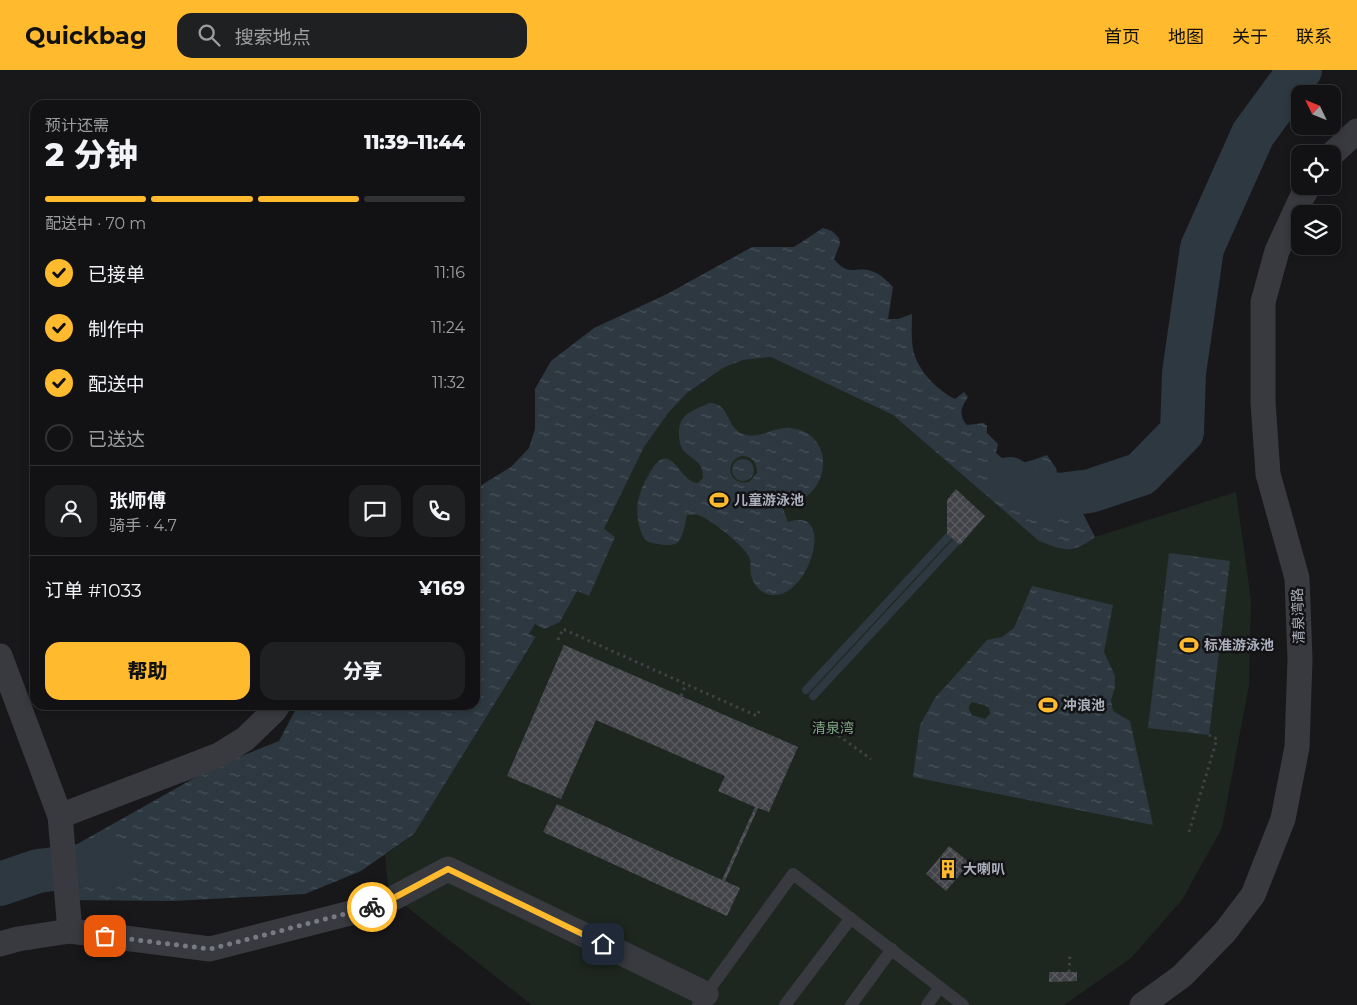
<!DOCTYPE html>
<html lang="zh">
<head>
<meta charset="utf-8">
<style>
  body { margin:0; font-family:Montserrat,"Noto Sans SC",sans-serif; background:#1f2022; color:#f1f3f6; height:100vh; display:flex; flex-direction:column; font-size:19px; white-space:nowrap }
  * { box-sizing:border-box; margin:0 }
  p { font-size:16px; color:#9c9ea0 }
  .icon { flex:none; width:28px; height:28px; fill:none; stroke:currentColor; stroke-width:2; stroke-linecap:round; stroke-linejoin:round }
  .map { position:relative; flex:1; overflow:hidden }
  .sheet { position:absolute; left:30px; top:30px; width:450px; height:610px; display:flex; flex-direction:column; background:#121214; border-radius:15px; box-shadow:0 2px 8px #0003,0 0 0 1px #313234 }
  .sheet>* { flex:none }
  .needle { width:32px; rotate:313deg }
  .fabs { position:absolute; left:1291px; top:15px; display:grid; gap:10px }
  .fabs a { display:grid; place-items:center; width:50px; height:50px; border-radius:10px; background:#121214; box-shadow:0 2px 8px #0003,0 0 0 1px #313234; font-size:25px }
  .pin { position:absolute; display:grid; place-items:center; width:42px; height:42px; color:#fff; margin:-21px; border-radius:10px; box-shadow:0 2px 8px #0006 }
  .courier { position:absolute; display:grid; place-items:center; width:50px; height:50px; margin:-25px; border:4px solid #ffba2d; border-radius:50%; background:#fff; color:#222; box-shadow:0 1px 6px #0007 }
  .headline em { font-style:normal; font-weight:800 }
  .headline div { display:flex; flex-direction:column-reverse }
  .headline { display:flex; align-items:center; justify-content:space-between; height:85px; padding:0 15px }
  h1 { font-size:32px; font-weight:800; line-height:38px }
  .bar { display:grid; grid-template-columns:repeat(4,1fr); gap:8px 5px; align-content:center; height:60px; padding:0 15px }
  .bar i { height:6px; border-radius:4px; background:#313234 }
  .bar .on { background:#ffba2d }
  .bar p { grid-column:span 4 }
  .line { display:flex; align-items:center; gap:12px; padding:0 15px; border-top:1px solid #313234 }
  .line div { flex:1 }
  .round { display:grid; place-items:center; flex:none; width:52px; height:52px; border-radius:15px; background:#1f2022 }
  ol { padding:0 15px; list-style:none }
  li { display:flex; align-items:center; gap:15px; height:55px }
  li p { margin-inline-start:auto }
  li .icon { padding:5px; border-radius:50%; background:#ffba2d; color:#111; stroke-width:4 }
  li:last-child { color:#9c9ea0 }
  li i { width:28px; height:28px; border:2px solid #313234; border-radius:50% }
  .cta { display:flex; gap:10px; margin-top:auto; padding:10px 15px }
  .cta a { flex:1; height:58px; border-radius:15px; background:#ffba2d; color:#111; font-size:20px; font-weight:800; line-height:58px; text-align:center }
  .cta a+a { background:#1f2022; color:#f1f3f6 }
  header { display:flex; align-items:center; gap:30px; box-sizing:border-box; height:70px; padding:0 25px; background:#ffba2d; color:#111 }
  header strong { font-size:24px }
  nav { display:flex; gap:28px; margin-inline-start:auto; font-size:18px }
  .search { width:350px; height:45px; background:#1f2022; display:flex; align-items:center; gap:12px; box-sizing:border-box; padding:0 18px; border-radius:15px; color:#9c9ea0; font-size:19px }
  .map>svg:first-child { display:block }
  .park { fill:#1e271f }
  .water { fill:url(#water-ripples); fill-rule:evenodd }
  .lines { fill:none; stroke-linecap:round; stroke-linejoin:round }
  .stream { stroke:#2d3840; stroke-width:8 }
  .river { stroke:#2d3840; stroke-width:44 }
  .building { fill:url(#building-cross-hatch) }
  .path { stroke:#3f4147; stroke-width:3; stroke-dasharray:2.5 4; stroke-linecap:butt }
  .service { stroke:#393a40; stroke-width:12 }
  .minor { stroke:#393a40; stroke-width:25 }
  .done { stroke:#777a83; stroke-width:5; stroke-dasharray:0 9 }
  .route { stroke:#ffba2d; stroke-width:6 }
  .labels { text-anchor:middle; stroke-width:5; stroke-linejoin:round; paint-order:stroke }
  .poi-label { font-size:14px; font-weight:bold; fill:#aaafbb; stroke:#131316; text-anchor:start }
  .street-label { font-size:14px; fill:#aaafbb; stroke:#131316 }
  .park-label { font-size:14px; fill:#80a883; stroke:#131316 }
</style>
</head>
<body>
<header>
<strong>Quickbag</strong>
<div class="search"><svg class="icon" aria-label="search" viewBox="0 0 24 24"><circle cx="10" cy="10" r="6"/><path d="M15 15l6 6"/></svg>搜索地点</div>
<nav><a>首页</a><a>地图</a><a>关于</a><a>联系</a></nav>
</header>
<div class="map">
<svg width="1357" height="935" viewBox="0 0 1357 935">
  <defs>
    <pattern id="water-ripples" width="26" height="14" patternUnits="userSpaceOnUse" patternTransform="scale(1.25)"><rect width="26" height="14" fill="#2d3840"/><path d="M2 4q2-2 4 0t4 0M15 11q2-2 4 0t4 0" fill="none" stroke="#49525a"/></pattern>
    <pattern id="building-cross-hatch" width="8" height="8" patternUnits="userSpaceOnUse" patternTransform="scale(1.25)"><rect width="8" height="8" fill="#424348"/><path d="M0 0l8 8M0 8l8-8" fill="none" stroke="#5b5c60"/></pattern>
  </defs>
  <rect width="100%" height="100%" fill="#18181b"/>
  <path class="park" d="M771,287L893,345L1039,471L1054,477L1083,476L1095,467L1236,422L1251,530L1249,615L1222,758L1182,830L1131,888L1064,935H532L389,823L385,785L414,764L536,568L529,564L535,553L546,556L560,552L577,521L589,526L604,459L644,377L669,342L687,323L723,298L743,290Z"/>
  <g class="water">
    <path d="M823,158L832,161L839,168L840,174L834,189C850,209 857,194 874,202C882,205 887,211 893,217L888,249H898L912,244C912,255 911,268 913,279C917,300 937,320 955,329L964,322L968,327C961,337 958,345 967,355L984,353L987,356V363L998,374L996,383C1014,400 1026,392 1047,385L1056,398L1060,414L1071,438L1078,434L1095,467C1074,484 1063,481 1039,471L893,345L771,287L743,290L723,298L687,323L669,342L644,377L604,459L615,467L589,526L577,521L560,552L544,559L535,554L529,564L536,567L414,764L361,801L305,824L173,831L68,830L63,782L214,697L279,671L298,635H475V419L511,397L529,378L535,359V319L551,291L594,258L669,223L752,177H794Z"/>
    <path d="M709,333C731,332 725,360 746,365C761,369 775,356 791,358C830,363 833,409 803,429C796,433 788,431 782,436L788,452C836,435 811,525 774,525C763,526 753,515 751,505C750,500 751,494 750,489C746,477 711,449 698,445C695,444 690,445 687,445C685,453 684,467 677,473C672,476 663,475 658,474C654,473 650,473 647,471C638,464 636,441 638,431C640,422 643,414 648,406C651,401 655,392 662,389C675,384 683,413 698,413L703,408C703,390 693,391 683,380C680,376 679,370 679,365C678,344 692,341 709,333ZM741,386C752,386 757,392 757,403L749,412C729,416 723,393 741,386Z"/>
    <circle cx="743" cy="400" r="11"/>
    <path d="M1169,483L1230,491L1209,665L1148,658Z"/>
    <path d="M1032,516L1113,535L1104,582L1115,606V617L1111,630L1113,641L1130,651L1153,755L913,707L920,655L935,628L987,570L1002,567L1014,558ZM972,632L984,635L989,638L990,644L985,649L972,645L969,640V636Z"/>
  </g>
  <g class="lines">
    <g class="stream">
      <path d="M806,620L949,466"/>
      <path d="M813,626L956,472"/>
    </g>
    <g class="river">
      <path d="M1010,409L1028,420L1059,425L1090,421L1141,404L1182,362L1184,303L1202,178L1253,64L1300,0"/>
      <path d="M0,814L38,801L111,792"/>
    </g>
  </g>
  <g class="building">
    <path d="M956,419L985,446L960,475L947,464V430Z"/>
    <path d="M564,575L798,677L769,742L758,738L725,811L740,818L727,846L543,762L557,734L722,810L755,737L718,721L725,706L596,650L561,729L507,706Z"/>
    <path d="M949,776L970,793L946,821L926,804Z"/>
    <path d="M1049,902H1077V911L1049,912Z"/>
  </g>
  <g class="lines">
    <g class="path">
      <path d="M558,570L563,559L757,646L760,639"/>
      <path d="M681,626L686,614"/>
      <path d="M828,658L871,689"/>
      <path d="M1189,762L1217,669L1209,665"/>
      <path d="M1069,902L1070,883"/>
    </g>
    <g class="service">
      <path d="M698,935L793,804L963,935"/>
      <path d="M785,935L851,848"/>
      <path d="M851,935L892,879"/>
      <path d="M927,935L940,917"/>
    </g>
    <g class="minor">
      <path d="M1332,84L1357,61"/>
      <path d="M0,586L60,746L70,861"/>
      <path d="M60,746L219,685L245,669L274,641L278,635"/>
      <path d="M0,874L18,869L70,861L210,879L366,839L388,831L448,799L706,924"/>
      <path d="M1142,935L1182,906L1225,862L1253,825L1283,749L1297,677L1300,589L1297,508L1268,404L1263,332V232L1277,181L1302,127L1309,116"/>
    </g>
  </g>
  <g class="lines">
    <path class="done" d="M105,866L210,879L372,837"/>
    <path class="route" d="M372,837L388,831L448,799L603,874"/>
  </g>
  <defs>
    <g id="stadium-bare" transform="scale(1.5)"><path d="M0-5a6.5 5 0 1 0 0 10a6.5 5 0 1 0 0-10ZM-3.5-1.8h7v3.6h-7Z" fill="#ffba2d" stroke="#131316" stroke-width="2.5" paint-order="stroke"/></g>
    <g id="building-bare" transform="scale(1.5)"><path d="M-4-6H4V6H1V3H-1V6H-4ZM-2.5-4.3h1.7v1.8h-1.7ZM.8-4.3h1.7v1.8H.8ZM-2.5-1h1.7V.8h-1.7ZM.8-1h1.7V.8H.8Z" fill="#ffba2d" stroke="#131316" stroke-width="2.5" paint-order="stroke"/></g>
  </defs>
  <g fill-rule="evenodd">
    <use href="#stadium-bare" x="719" y="430"/>
    <use href="#stadium-bare" x="1189" y="575"/>
    <use href="#stadium-bare" x="1048" y="635"/>
    <use href="#building-bare" x="948" y="799"/>
  </g>
  <g class="labels">
    <g class="poi-label">
      <text x="734" y="435">儿童游泳池</text>
      <text x="1204" y="580">标准游泳池</text>
      <text x="1063" y="640">冲浪池</text>
      <text x="963" y="804">大喇叭</text>
    </g>
    <g class="street-label">
      <text transform="translate(1298 546) rotate(-92)" y="5">清泉湾路</text>
    </g>
    <g class="park-label">
      <text x="833" y="663">清泉湾</text>
    </g>
  </g>
</svg>
<div class="fabs">
<a><svg class="needle" viewBox="-14 -14 28 28"><path d="M0-13l5 13h-10z" fill="#e53935"/><path d="M0 13l5-13h-10z" fill="#9c9ea0"/></svg></a>
<a><svg class="icon" aria-label="locate" viewBox="0 0 24 24"><circle cx="12" cy="12" r="6"/><path d="M12 2v4M12 18v4M2 12h4M18 12h4"/></svg></a>
<a><svg class="icon" aria-label="layers" viewBox="0 0 24 24"><path d="M12 4l9 5-9 5-9-5zM3 14l9 5 9-5"/></svg></a>
</div>
<div class="pin" style="left:105px;top:866px;background:#ea580c"><svg class="icon" aria-label="bag" viewBox="0 0 24 24"><path d="M5 8h14l-1 12H6zM9 8a3 3 0 0 1 6 0"/></svg></div>
<div class="pin" style="left:603px;top:874px;background:#1f2937"><svg class="icon" aria-label="home" viewBox="0 0 24 24"><path d="M3 11l9-7 9 7M6 9v11h12V9"/></svg></div>
<div class="courier" style="left:372px;top:837px"><svg class="icon" aria-label="bike" viewBox="0 0 24 24"><circle cx="6" cy="16" r="4"/><circle cx="18" cy="16" r="4"/><path d="M6 16l4-8h5l3 8M10 8l3 8H6M13 5h3"/></svg></div>
<section class="sheet">
<div class="headline"><div><h1>2 分钟</h1><p>预计还需</p></div><em>11:39–11:44</em></div>
<div class="bar"><i class="on"></i><i class="on"></i><i class="on"></i><i></i><p>配送中 · 70 m</p></div>
<ol>
<li><svg class="icon" aria-label="check" viewBox="0 0 24 24"><path d="M5 12l5 5 9-10"/></svg>已接单<p>11:16</p></li>
<li><svg class="icon" aria-label="check" viewBox="0 0 24 24"><path d="M5 12l5 5 9-10"/></svg>制作中<p>11:24</p></li>
<li><svg class="icon" aria-label="check" viewBox="0 0 24 24"><path d="M5 12l5 5 9-10"/></svg>配送中<p>11:32</p></li>
<li><i></i>已送达</li>
</ol>
<div class="line" style="height:90px"><a class="round"><svg class="icon" aria-label="person" viewBox="0 0 24 24"><circle cx="12" cy="8" r="4"/><path d="M4 21q1-7 8-7t8 7"/></svg></a><div><b>张师傅</b><p>骑手 · 4.7</p></div><a class="round"><svg class="icon" aria-label="chat" viewBox="0 0 24 24"><path d="M4 5h16v11H9l-5 4z"/></svg></a><a class="round"><svg class="icon" aria-label="phone" viewBox="0 0 24 24"><path d="M5 4h4l2 5-3 2q2 4 5 5l2-3 5 2v4C11 20 4 13 5 4z"/></svg></a></div>
<div class="line" style="height:65px"><div>订单 #1033</div><b>¥169</b></div>
<div class="cta"><a>帮助</a><a>分享</a></div>
</section>
</div>
</body>
</html>
